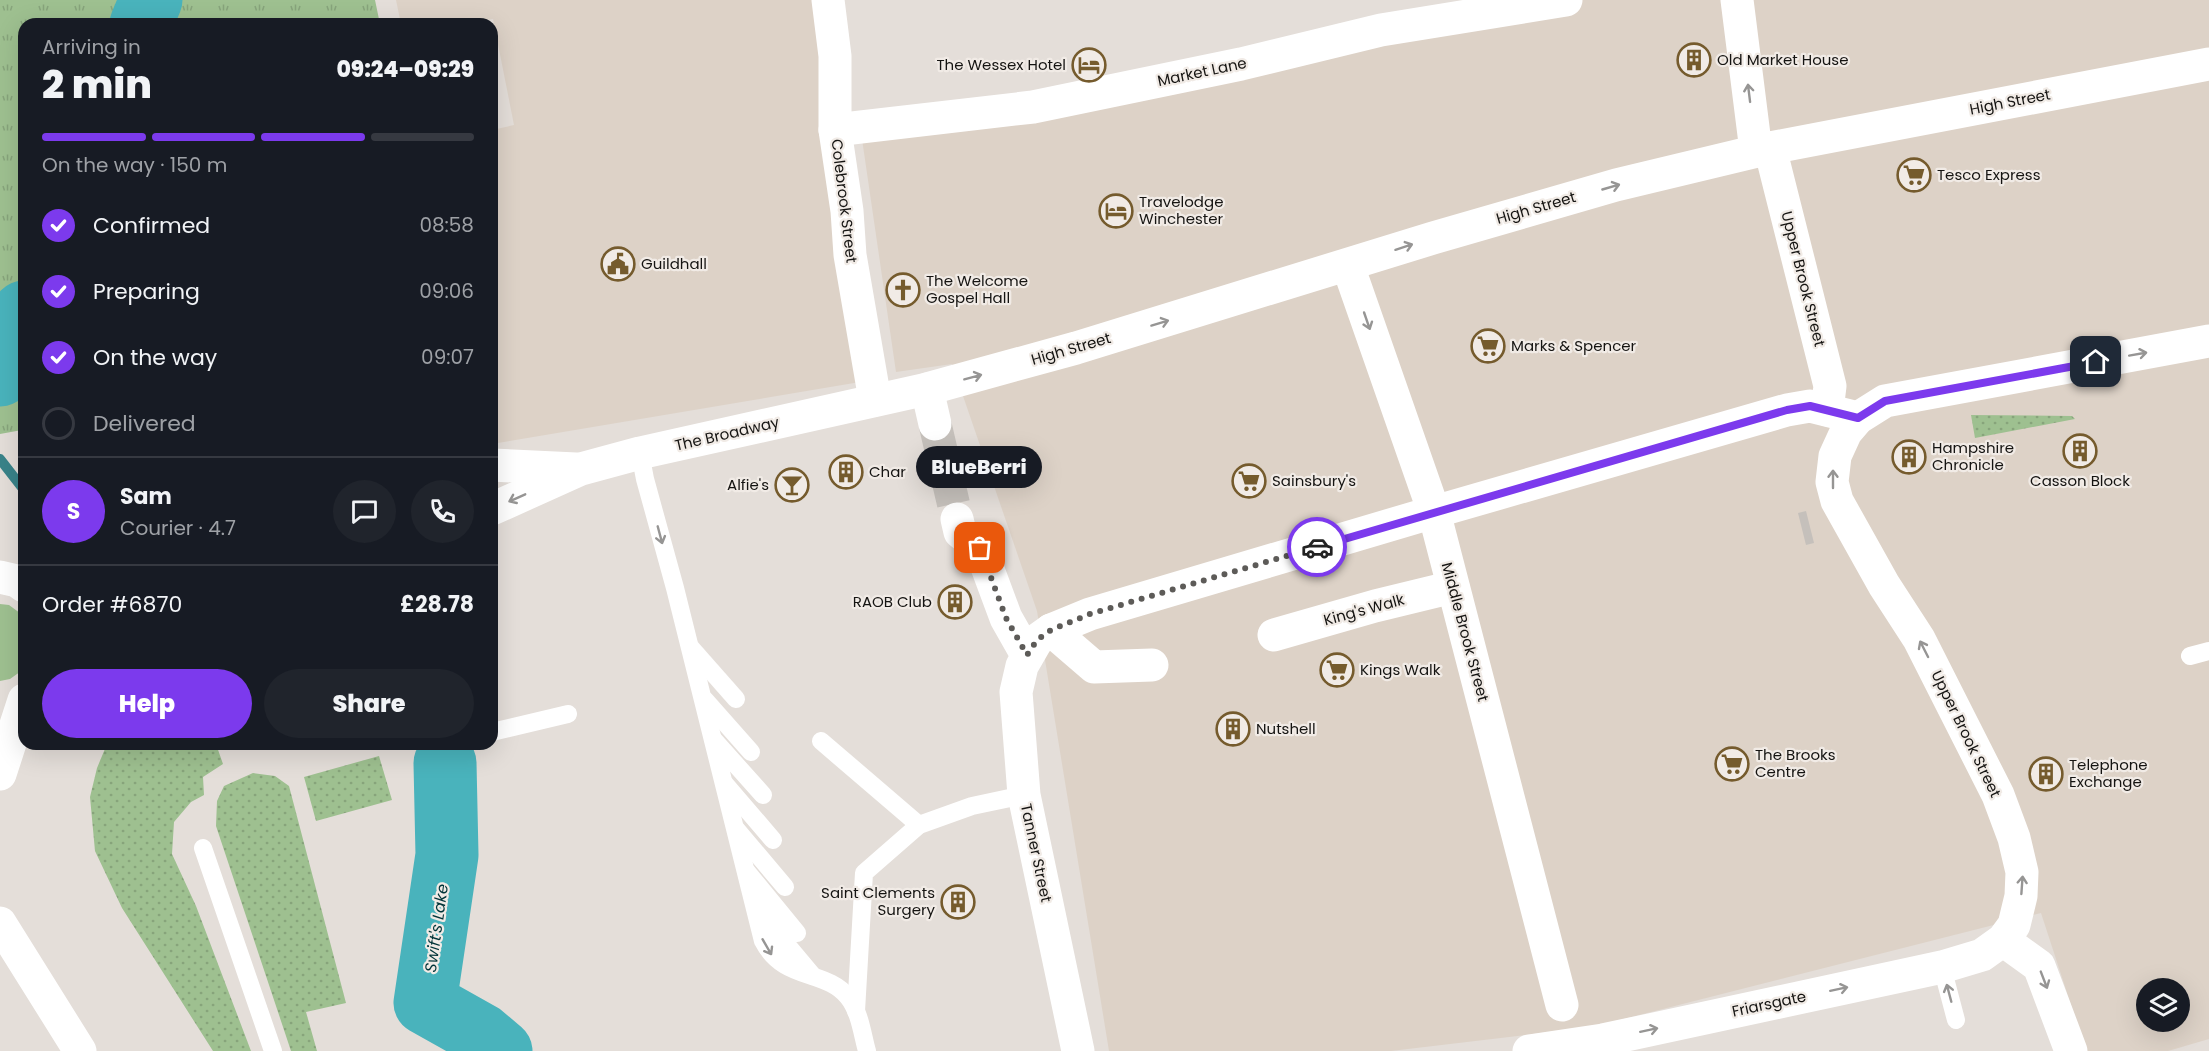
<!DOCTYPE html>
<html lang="en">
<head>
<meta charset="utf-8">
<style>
  body { margin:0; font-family:Poppins,sans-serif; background:#20242c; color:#f1f3f6; height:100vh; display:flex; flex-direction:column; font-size:22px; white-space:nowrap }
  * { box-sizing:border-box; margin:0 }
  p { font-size:20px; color:#9ea1a6 }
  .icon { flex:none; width:33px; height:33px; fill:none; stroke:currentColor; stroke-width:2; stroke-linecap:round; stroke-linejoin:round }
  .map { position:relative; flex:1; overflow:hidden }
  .panel { position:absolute; left:18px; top:18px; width:480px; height:732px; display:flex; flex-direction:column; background:#171b24; border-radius:18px; box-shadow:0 6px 24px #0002 }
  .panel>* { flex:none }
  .controls { position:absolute; left:2136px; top:978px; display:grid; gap:12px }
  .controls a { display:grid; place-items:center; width:54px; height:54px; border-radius:50%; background:#171b24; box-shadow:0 6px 24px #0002; font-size:30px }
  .pin { position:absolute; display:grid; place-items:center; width:51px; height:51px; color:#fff; margin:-26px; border-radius:12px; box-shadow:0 3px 9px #0006 }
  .courier { position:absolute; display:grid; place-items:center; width:60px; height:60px; margin:-30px; border:4px solid #7c3aed; border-radius:50%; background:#fff; color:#222; box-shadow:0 2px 8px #0007 }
  .bubble { position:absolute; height:42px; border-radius:21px; background:#171b24; box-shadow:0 6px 24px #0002; font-size:20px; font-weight:800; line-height:42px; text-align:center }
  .head em { font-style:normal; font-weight:800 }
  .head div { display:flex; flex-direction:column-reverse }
  .head { display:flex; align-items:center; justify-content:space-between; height:102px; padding:0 24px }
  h1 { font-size:39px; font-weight:800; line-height:45px }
  .bar { display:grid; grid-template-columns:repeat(4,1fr); gap:9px 6px; align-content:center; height:72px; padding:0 24px }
  .bar i { height:8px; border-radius:4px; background:#363941 }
  .bar .active { background:#7c3aed }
  .bar p { grid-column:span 4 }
  .line { display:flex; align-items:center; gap:15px; padding:0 24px; border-top:2px solid #363941 }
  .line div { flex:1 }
  .round { display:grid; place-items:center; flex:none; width:63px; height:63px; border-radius:32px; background:#20242c }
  ol { padding:0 24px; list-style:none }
  li { display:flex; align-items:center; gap:18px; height:66px }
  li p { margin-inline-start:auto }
  li .icon { padding:6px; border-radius:50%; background:#7c3aed; color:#fff; stroke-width:4 }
  li:last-child { color:#9ea1a6 }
  li i { width:33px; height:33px; border:3px solid #363941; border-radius:50% }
  .action { display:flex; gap:12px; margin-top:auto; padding:12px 24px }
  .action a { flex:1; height:69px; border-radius:36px; background:#7c3aed; color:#fff; font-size:24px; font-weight:800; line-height:69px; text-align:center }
  .action a+a { background:#20242c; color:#f1f3f6 }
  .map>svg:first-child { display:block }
  .built { fill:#ddd2c7; fill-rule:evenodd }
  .grass { fill:#9ec090 }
  .park { fill:url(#park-tufts) }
  .garden { fill:url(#garden-dots) }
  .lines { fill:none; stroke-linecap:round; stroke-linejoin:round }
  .stream { stroke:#398389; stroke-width:10 }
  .river { stroke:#49b3bc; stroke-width:63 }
  .street-tunnel { stroke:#c5c0bb; stroke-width:33; stroke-dasharray:33 16; stroke-linecap:butt }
  .lane { stroke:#fff; stroke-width:18 }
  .street { stroke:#fff; stroke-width:33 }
  .secondary { stroke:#fff; stroke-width:33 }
  .oneway { stroke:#969594 }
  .done { stroke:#5d5b58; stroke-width:6; stroke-dasharray:0 10.8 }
  .route { stroke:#7c3aed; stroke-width:8 }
  .labels { text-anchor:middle; stroke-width:4.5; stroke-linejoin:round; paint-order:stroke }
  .poi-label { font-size:15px; fill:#151412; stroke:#f1ebe6; text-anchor:start }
  .street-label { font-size:15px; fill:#151412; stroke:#f1ebe6 }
  .water-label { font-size:16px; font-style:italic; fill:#003438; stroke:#f1ebe6 }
</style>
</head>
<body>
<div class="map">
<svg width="2209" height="1051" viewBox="0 0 2209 1051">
  <defs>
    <pattern id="park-tufts" width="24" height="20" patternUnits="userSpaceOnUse" patternTransform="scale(1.5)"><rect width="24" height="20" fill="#9ec090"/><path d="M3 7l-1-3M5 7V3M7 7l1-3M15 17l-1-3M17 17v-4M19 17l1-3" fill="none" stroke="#87a47b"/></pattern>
    <pattern id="garden-dots" width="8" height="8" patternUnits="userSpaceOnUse" patternTransform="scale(1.5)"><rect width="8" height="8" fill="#9ec090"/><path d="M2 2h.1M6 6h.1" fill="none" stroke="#87a47b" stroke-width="1.8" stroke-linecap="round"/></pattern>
  </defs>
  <rect width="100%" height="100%" fill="#e4ded9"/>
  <g class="built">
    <path d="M396,0H816L860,382L492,444V130L514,125L493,19L462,24H401Z"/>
    <path d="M1489,0H2209V1039L2168,1051H2086L2041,913L1592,1027L1391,1051H1109L1037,611L952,364L896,372L862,139ZM2146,988H2180V1022H2146Z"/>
  </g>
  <path class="grass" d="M0,604L9,605L24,616V669L10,679L0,681Z"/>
  <path class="park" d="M0,0H375L380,24H24V456L22,430L0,434Z"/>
  <g class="garden">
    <path d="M1971,415L2072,416L2075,419L1975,438Z"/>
    <path d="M107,744H216L223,764L203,777L204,795L191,802L174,822L172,854L196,906L251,1051H213L122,908L95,851L90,797L97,768Z"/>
    <path d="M379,756L392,800L316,821L304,777Z"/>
    <path d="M253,773L275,776L289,786L346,1003L306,1012L317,1051H291L216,826L217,801L224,786Z"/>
  </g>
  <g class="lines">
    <path class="stream" d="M0,459L24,490"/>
    <g class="river">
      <path d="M141,24L151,0"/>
      <path d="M0,375L24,312"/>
      <path d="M445,763L447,855L425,1003L482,1035L501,1051"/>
    </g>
    <g class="street-tunnel">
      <path d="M935,424L957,519"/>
      <path d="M1802,529L1810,527"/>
    </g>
    <g class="lane">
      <path d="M640,453L645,479L675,588L763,941C784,982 826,969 848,997C860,1012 862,1033 867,1051"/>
      <path d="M691,648L736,699"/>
      <path d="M2190,656L2209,651"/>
      <path d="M705,700L751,752"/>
      <path d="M492,732L568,714"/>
      <path d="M713,739L763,795"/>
      <path d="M821,741L919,825"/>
      <path d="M725,784L773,840"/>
      <path d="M736,829L785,887"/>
      <path d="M203,848L273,1051"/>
      <path d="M747,872L797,933"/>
      <path d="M756,908L813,976"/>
      <path d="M1942,967L1956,1020"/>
      <path d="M856,1011L864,873L919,825L972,806L1024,795"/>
    </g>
    <g class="street">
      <path d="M828,0L835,56V130L847,211L850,255L875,400"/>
      <path d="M1737,0L1756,151"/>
      <path d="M835,130L1033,107L1241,64L1381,30L1566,0"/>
      <path d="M1770,148L1830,386L1827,410"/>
      <path d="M1348,266L1434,512L1562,1005"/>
      <path d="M927,389L935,424"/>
      <path d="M492,465L576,469"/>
      <path d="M492,509L581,469L640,453L927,389L1076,348L1433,238L1616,185L1770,148L2209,64"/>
      <path d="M957,519L960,532L980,548L1006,618L1027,655"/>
      <path d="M1051,630L1094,667L1152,665"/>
      <path d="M1274,635L1375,606L1453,587"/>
      <path d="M2003,940L2039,966L2071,1051"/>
      <path d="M1078,1051L1024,795L1016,692L1022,666L1037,640L1051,630L1090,614L1434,512L1787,410L1810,406L1858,418"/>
    </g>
    <g class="secondary">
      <path d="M0,577L17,581L24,586"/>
      <path d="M0,774L24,700"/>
      <path d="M0,923L80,1051"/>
      <path d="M1529,1051L1603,1040L1942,967L1982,955L2003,940L2014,925L2021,896L2022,872L2014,838L1998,795L1919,639L1884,585L1837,501L1832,482L1835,456L1846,432L1858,418L1885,401L2209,341"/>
    </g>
  </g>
  <defs><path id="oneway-shaft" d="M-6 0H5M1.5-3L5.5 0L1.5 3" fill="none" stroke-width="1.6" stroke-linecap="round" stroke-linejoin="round" transform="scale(1.5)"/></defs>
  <g class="oneway">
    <use href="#oneway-shaft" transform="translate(1749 93) rotate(-97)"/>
    <use href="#oneway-shaft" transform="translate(1611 187) rotate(-16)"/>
    <use href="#oneway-shaft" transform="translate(1404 247) rotate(-18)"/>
    <use href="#oneway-shaft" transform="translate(1367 321) rotate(71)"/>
    <use href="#oneway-shaft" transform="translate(1160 323) rotate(-17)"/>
    <use href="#oneway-shaft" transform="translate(2138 354) rotate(-10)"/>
    <use href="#oneway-shaft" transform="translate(973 377) rotate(-15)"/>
    <use href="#oneway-shaft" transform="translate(1833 479) rotate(-90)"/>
    <use href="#oneway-shaft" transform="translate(517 498) rotate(156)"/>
    <use href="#oneway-shaft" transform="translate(660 535) rotate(75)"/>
    <use href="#oneway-shaft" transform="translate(1924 649) rotate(-117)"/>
    <use href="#oneway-shaft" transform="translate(2022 885) rotate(-86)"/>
    <use href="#oneway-shaft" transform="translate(767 947) rotate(60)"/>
    <use href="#oneway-shaft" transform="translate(2044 980) rotate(69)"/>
    <use href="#oneway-shaft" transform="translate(1839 989) rotate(-12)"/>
    <use href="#oneway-shaft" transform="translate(1949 993) rotate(-105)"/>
    <use href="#oneway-shaft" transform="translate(1649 1030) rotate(-12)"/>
  </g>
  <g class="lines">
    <path class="done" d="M980,548L1006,618L1027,655L1037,640L1051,630L1090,614L1317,547"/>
    <path class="route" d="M1317,547L1787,410L1810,406L1858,418L1885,401L2096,362"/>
  </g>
  <defs>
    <g id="building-ring" transform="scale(1.725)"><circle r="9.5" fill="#f1ebe6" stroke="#755b2d" stroke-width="1.5"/><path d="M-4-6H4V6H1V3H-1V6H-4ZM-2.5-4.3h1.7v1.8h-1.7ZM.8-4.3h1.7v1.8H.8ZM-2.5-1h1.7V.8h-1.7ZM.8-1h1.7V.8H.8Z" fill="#755b2d"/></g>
    <g id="hotel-ring" transform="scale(1.725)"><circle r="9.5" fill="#f1ebe6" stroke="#755b2d" stroke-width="1.5"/><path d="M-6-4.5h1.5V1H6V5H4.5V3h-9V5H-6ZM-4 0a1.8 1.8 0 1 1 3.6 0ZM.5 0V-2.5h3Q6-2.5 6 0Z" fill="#755b2d"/></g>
    <g id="supermarket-ring" transform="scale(1.725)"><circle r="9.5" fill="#f1ebe6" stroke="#755b2d" stroke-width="1.5"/><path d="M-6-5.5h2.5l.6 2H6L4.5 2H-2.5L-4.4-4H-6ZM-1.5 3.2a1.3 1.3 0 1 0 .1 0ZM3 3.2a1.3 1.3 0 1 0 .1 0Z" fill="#755b2d"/></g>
    <g id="civic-ring" transform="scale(1.725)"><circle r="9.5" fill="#f1ebe6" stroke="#755b2d" stroke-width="1.5"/><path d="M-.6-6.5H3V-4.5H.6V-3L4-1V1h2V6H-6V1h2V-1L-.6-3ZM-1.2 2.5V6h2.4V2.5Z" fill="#755b2d"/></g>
    <g id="church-ring" transform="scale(1.725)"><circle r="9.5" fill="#f1ebe6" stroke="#755b2d" stroke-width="1.5"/><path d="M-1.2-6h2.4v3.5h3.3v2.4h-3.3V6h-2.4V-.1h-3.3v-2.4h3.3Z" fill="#755b2d"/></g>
    <g id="bar-ring" transform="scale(1.725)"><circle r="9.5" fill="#f1ebe6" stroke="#755b2d" stroke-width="1.5"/><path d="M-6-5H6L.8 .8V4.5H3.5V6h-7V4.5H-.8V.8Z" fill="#755b2d"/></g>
  </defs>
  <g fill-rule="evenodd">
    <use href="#building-ring" x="1694" y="60"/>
    <use href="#hotel-ring" x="1089" y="65"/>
    <use href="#supermarket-ring" x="1914" y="175"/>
    <use href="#hotel-ring" x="1116" y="211"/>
    <use href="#civic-ring" x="618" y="264"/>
    <use href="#church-ring" x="903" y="290"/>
    <use href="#supermarket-ring" x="1488" y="346"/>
    <use href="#building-ring" x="2080" y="451"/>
    <use href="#building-ring" x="1909" y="457"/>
    <use href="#building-ring" x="846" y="472"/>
    <use href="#supermarket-ring" x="1249" y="481"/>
    <use href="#bar-ring" x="792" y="485"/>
    <use href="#building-ring" x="955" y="602"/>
    <use href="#supermarket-ring" x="1337" y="670"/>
    <use href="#building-ring" x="1233" y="729"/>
    <use href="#supermarket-ring" x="1732" y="764"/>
    <use href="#building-ring" x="2046" y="774"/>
    <use href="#building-ring" x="958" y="902"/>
  </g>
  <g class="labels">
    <g class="poi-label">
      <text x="1717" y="65">Old Market House</text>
      <text x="1066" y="70" text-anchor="end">The Wessex Hotel</text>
      <text x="1937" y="180">Tesco Express</text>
      <text x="1139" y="207">Travelodge<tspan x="1139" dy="17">Winchester</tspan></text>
      <text x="641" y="269">Guildhall</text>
      <text x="926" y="286">The Welcome<tspan x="926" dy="17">Gospel Hall</tspan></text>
      <text x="1511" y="351">Marks &amp; Spencer</text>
      <text x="1932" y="453">Hampshire<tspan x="1932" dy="17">Chronicle</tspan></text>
      <text x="869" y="477">Char</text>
      <text x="1272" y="486">Sainsbury's</text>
      <text x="2080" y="486" text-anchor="middle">Casson Block</text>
      <text x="769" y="490" text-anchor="end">Alfie's</text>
      <text x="932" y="607" text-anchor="end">RAOB Club</text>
      <text x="1360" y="675">Kings Walk</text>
      <text x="1256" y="734">Nutshell</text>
      <text x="1755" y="760">The Brooks<tspan x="1755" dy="17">Centre</tspan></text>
      <text x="2069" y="770">Telephone<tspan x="2069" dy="17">Exchange</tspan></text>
      <text x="935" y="898" text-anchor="end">Saint Clements<tspan x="935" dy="17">Surgery</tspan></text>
    </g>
    <g class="street-label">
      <text transform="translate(1202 72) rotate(-12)" y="5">Market Lane</text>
      <text transform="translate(2010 102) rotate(-11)" y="5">High Street</text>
      <text transform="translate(844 201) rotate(83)" y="5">Colebrook Street</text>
      <text transform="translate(1536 208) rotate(-16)" y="5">High Street</text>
      <text transform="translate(1803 279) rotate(76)" y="5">Upper Brook Street</text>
      <text transform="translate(1071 349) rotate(-16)" y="5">High Street</text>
      <text transform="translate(727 434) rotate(-13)" y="5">The Broadway</text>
      <text transform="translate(1364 610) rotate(-15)" y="5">King's Walk</text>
      <text transform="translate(1465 632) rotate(75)" y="5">Middle Brook Street</text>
      <text transform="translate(1966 734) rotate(64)" y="5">Upper Brook Street</text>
      <text transform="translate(1036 853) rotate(78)" y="5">Tanner Street</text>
      <text transform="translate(1769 1004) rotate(-12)" y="5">Friarsgate</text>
    </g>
    <g class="water-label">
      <text transform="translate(436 928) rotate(-82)" y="6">Swift's Lake</text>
    </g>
  </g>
</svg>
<div class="controls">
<a><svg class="icon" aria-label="layers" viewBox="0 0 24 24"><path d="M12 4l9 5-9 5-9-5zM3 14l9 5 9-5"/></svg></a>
</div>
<div class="pin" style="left:980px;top:548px;background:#ea580c"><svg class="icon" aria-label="bag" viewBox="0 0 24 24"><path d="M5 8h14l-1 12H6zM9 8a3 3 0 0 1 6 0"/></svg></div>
<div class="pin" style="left:2096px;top:362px;background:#1f2937"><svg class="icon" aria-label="home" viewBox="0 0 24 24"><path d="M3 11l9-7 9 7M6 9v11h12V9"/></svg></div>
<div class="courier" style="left:1317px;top:547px"><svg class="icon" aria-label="car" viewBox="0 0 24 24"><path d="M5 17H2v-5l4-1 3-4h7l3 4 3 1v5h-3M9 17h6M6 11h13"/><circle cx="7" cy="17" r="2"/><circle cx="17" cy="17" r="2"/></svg></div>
<div class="bubble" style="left:916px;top:446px;width:126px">BlueBerri</div>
<section class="panel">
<div class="head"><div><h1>2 min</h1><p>Arriving in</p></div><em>09:24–09:29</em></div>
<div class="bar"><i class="active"></i><i class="active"></i><i class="active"></i><i></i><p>On the way · 150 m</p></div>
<ol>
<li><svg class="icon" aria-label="check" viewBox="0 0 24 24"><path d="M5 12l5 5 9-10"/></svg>Confirmed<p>08:58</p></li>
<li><svg class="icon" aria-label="check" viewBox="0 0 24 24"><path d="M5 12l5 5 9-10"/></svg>Preparing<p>09:06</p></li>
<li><svg class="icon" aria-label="check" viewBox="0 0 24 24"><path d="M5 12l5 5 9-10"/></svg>On the way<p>09:07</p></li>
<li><i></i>Delivered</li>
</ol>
<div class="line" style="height:108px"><b class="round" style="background:#7c3aed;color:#fff">S</b><div><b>Sam</b><p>Courier · 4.7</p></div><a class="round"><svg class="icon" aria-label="chat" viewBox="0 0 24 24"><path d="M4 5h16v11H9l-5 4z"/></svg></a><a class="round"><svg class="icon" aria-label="phone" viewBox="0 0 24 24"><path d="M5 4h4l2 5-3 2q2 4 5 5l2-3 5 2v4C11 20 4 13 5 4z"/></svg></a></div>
<div class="line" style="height:78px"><div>Order #6870</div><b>£28.78</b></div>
<div class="action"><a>Help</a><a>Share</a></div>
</section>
</div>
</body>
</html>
